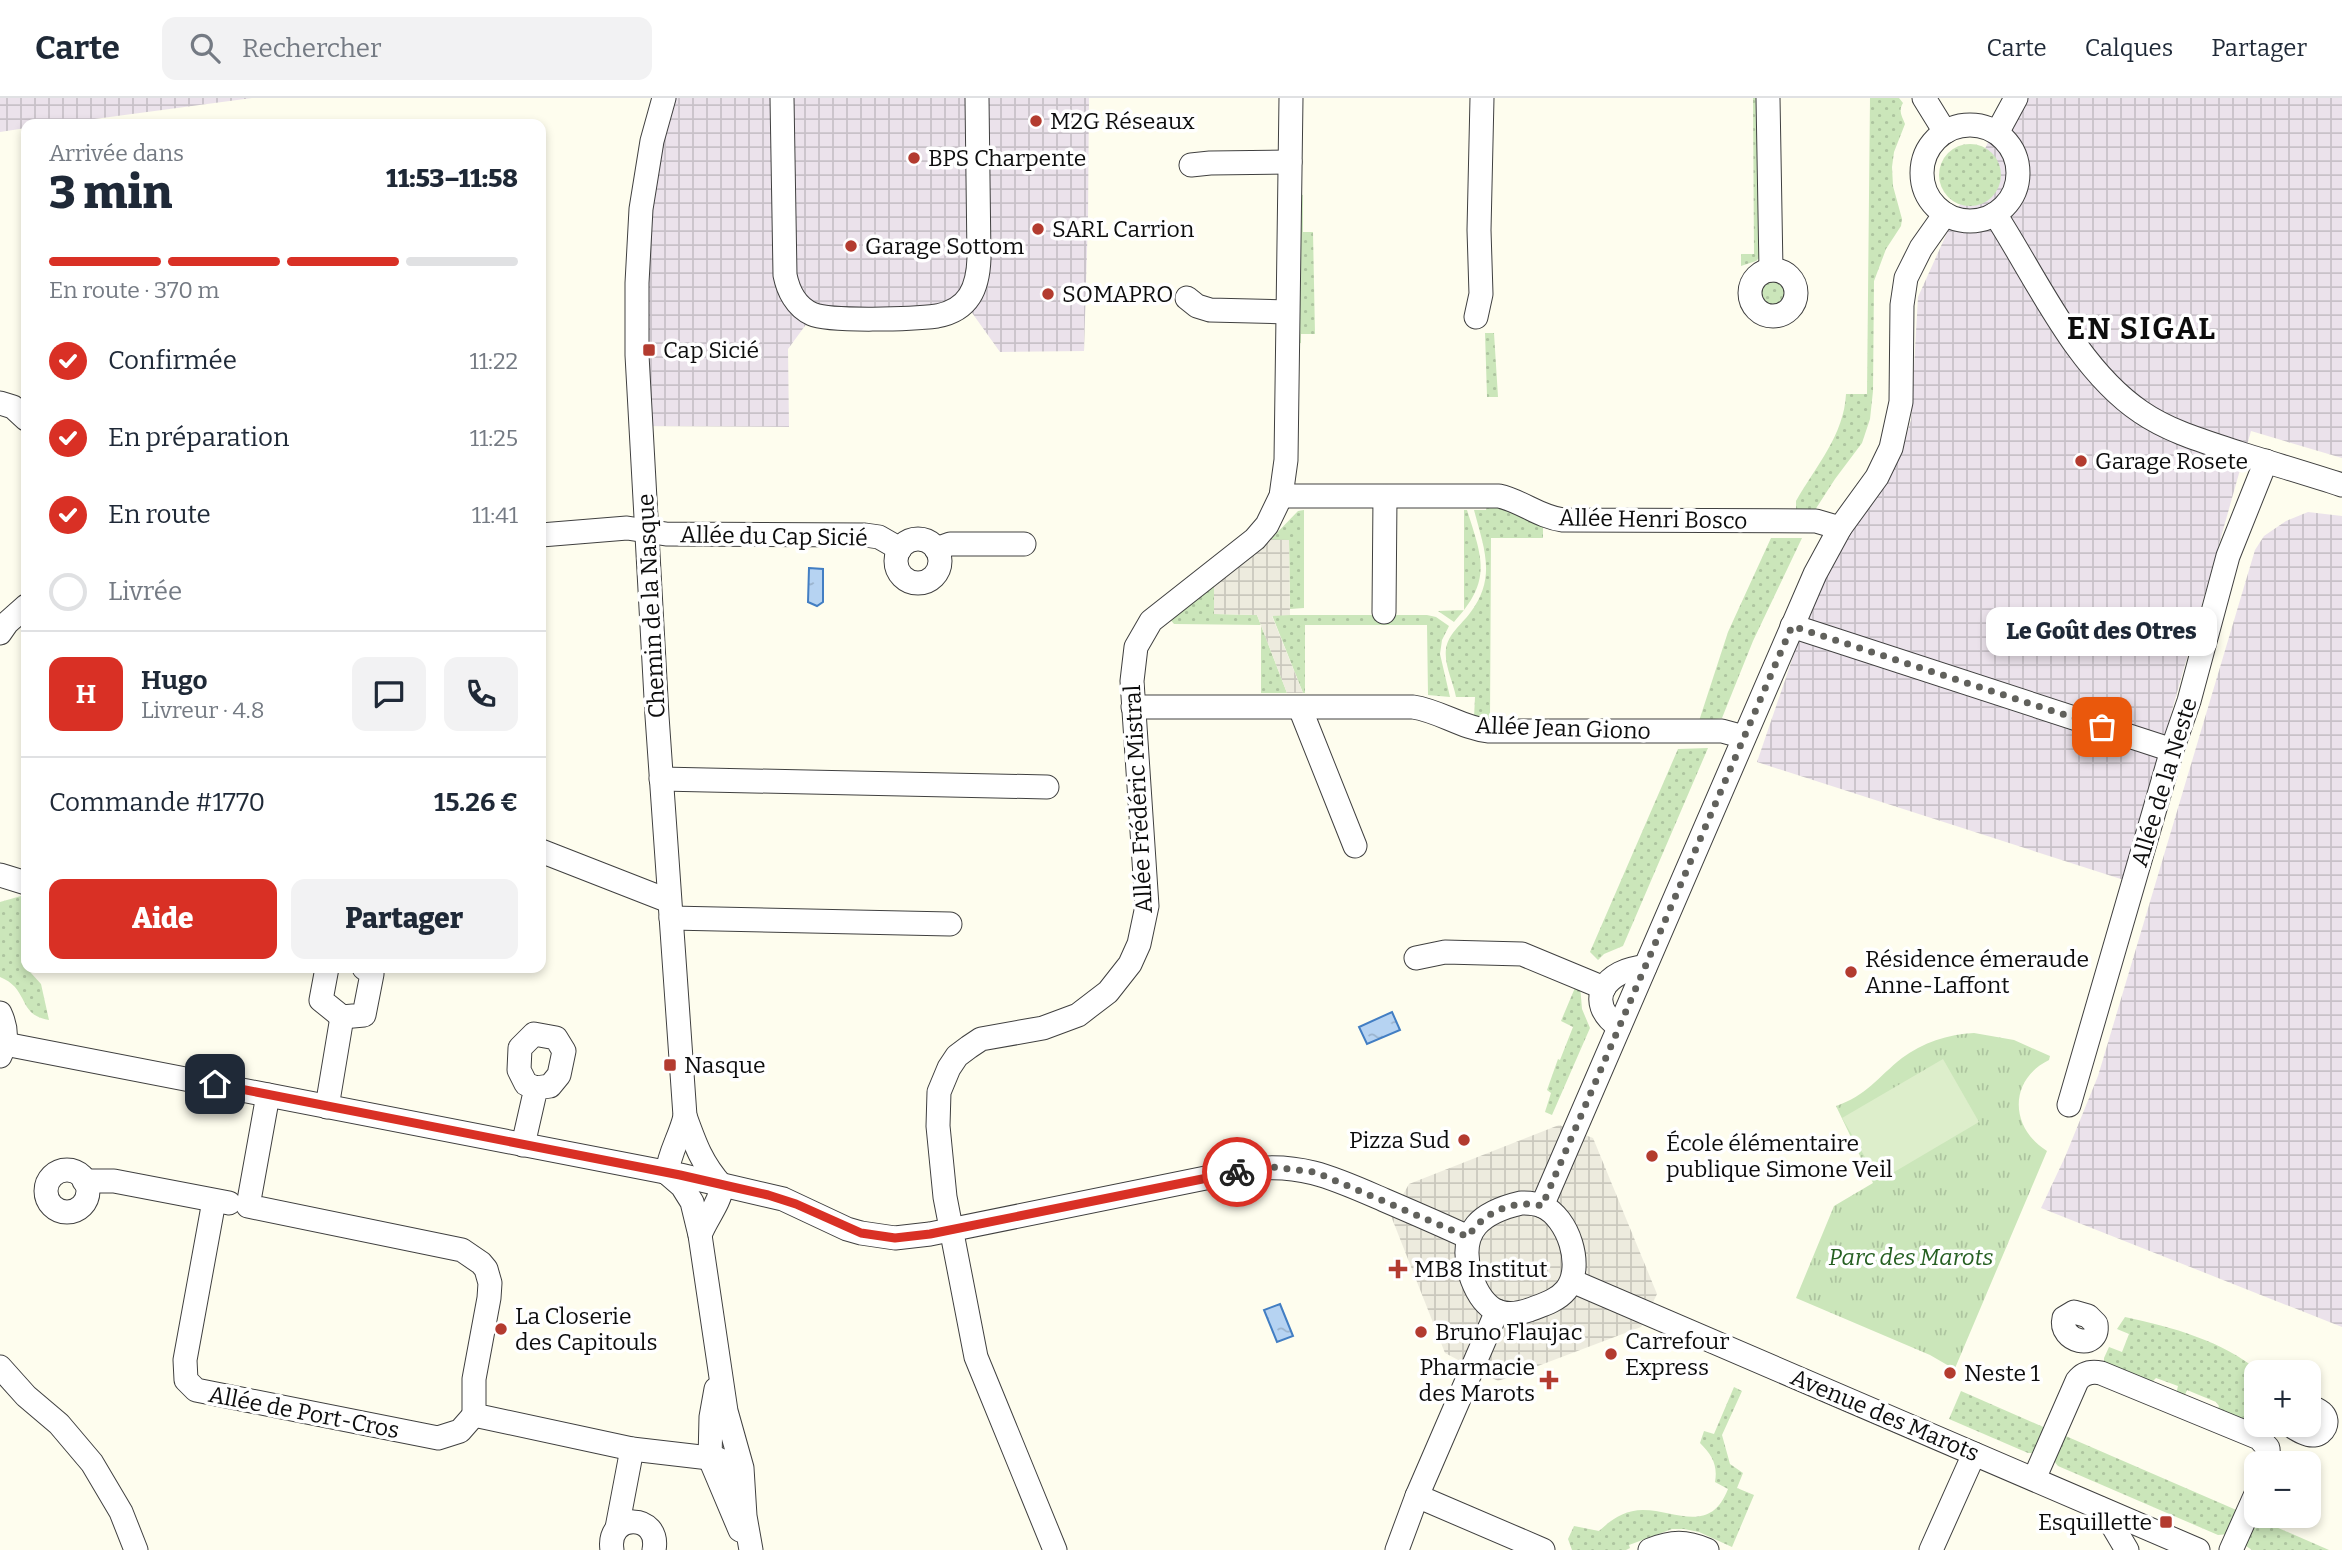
<!DOCTYPE html>
<html lang="fr">
<head>
<meta charset="utf-8">
<style>
  body { margin:0; font-family:Bitter,serif; background:#f2f2f3; color:#1f2937; height:100vh; display:flex; flex-direction:column; font-size:26px; white-space:nowrap }
  * { box-sizing:border-box; margin:0 }
  p { font-size:23px; color:#747a83 }
  .icon { flex:none; width:38px; height:38px; fill:none; stroke:currentColor; stroke-width:2; stroke-linecap:round; stroke-linejoin:round }
  .map { position:relative; flex:1; overflow:hidden }
  .drawer { position:absolute; left:21px; top:21px; width:525px; height:854px; display:flex; flex-direction:column; background:#fff; border-radius:14px; box-shadow:0 4px 10px #0003 }
  .drawer>* { flex:none }
  .buttons { position:absolute; left:2244px; top:1262px; display:grid; gap:14px }
  .buttons a { display:grid; place-items:center; width:77px; height:77px; border-radius:14px; background:#fff; box-shadow:0 4px 10px #0003; font-size:35px }
  .pin { position:absolute; display:grid; place-items:center; width:60px; height:60px; color:#fff; margin:-30px; border-radius:14px; box-shadow:0 4px 10px #0006 }
  .courier { position:absolute; display:grid; place-items:center; width:70px; height:70px; margin:-35px; border:5px solid #d93025; border-radius:50%; background:#fff; color:#222; box-shadow:0 2px 9px #0007 }
  .bubble { position:absolute; height:49px; border-radius:14px; background:#fff; box-shadow:0 4px 10px #0003; font-size:23px; font-weight:800; line-height:49px; text-align:center }
  .overview em { font-style:normal; font-weight:800 }
  .overview div { display:flex; flex-direction:column-reverse }
  .overview { display:flex; align-items:center; justify-content:space-between; height:119px; padding:0 28px }
  h1 { font-size:46px; font-weight:800; line-height:52px }
  .bar { display:grid; grid-template-columns:repeat(4,1fr); gap:10px 7px; align-content:center; height:84px; padding:0 28px }
  .bar i { height:9px; border-radius:5px; background:#e0e1e3 }
  .bar .active { background:#d93025 }
  .bar p { grid-column:span 4 }
  .line { display:flex; align-items:center; gap:18px; padding:0 28px; border-top:2px solid #e0e1e3 }
  .line div { flex:1 }
  .round { display:grid; place-items:center; flex:none; width:74px; height:74px; border-radius:14px; background:#f2f2f3 }
  ol { padding:0 28px; list-style:none }
  li { display:flex; align-items:center; gap:21px; height:77px }
  li p { margin-inline-start:auto }
  li .icon { padding:7px; border-radius:50%; background:#d93025; color:#fff; stroke-width:4 }
  li:last-child { color:#747a83 }
  li i { width:38px; height:38px; border:4px solid #e0e1e3; border-radius:50% }
  .action { display:flex; gap:14px; margin-top:auto; padding:14px 28px }
  .action a { flex:1; height:80px; border-radius:14px; background:#d93025; color:#fff; font-size:28px; font-weight:800; line-height:80px; text-align:center }
  .action a+a { background:#f2f2f3; color:#1f2937 }
  header { display:flex; align-items:center; gap:42px; box-sizing:border-box; height:98px; padding:0 35px; background:#fff; border-bottom:2px solid #e0e1e3 }
  header strong { font-size:33px }
  nav { display:flex; gap:38px; margin-inline-start:auto; font-size:24px }
  .search { width:490px; height:63px; background:#f2f2f3; display:flex; align-items:center; gap:18px; box-sizing:border-box; padding:0 24px; border-radius:14px; color:#747a83; font-size:26px }
  .map>svg:first-child { display:block }
  .industrial { fill:url(#industrial-grid) }
  .grass { fill:url(#grass-dots) }
  .park { fill:url(#park-tufts) }
  .pitch { fill:#ddeecb }
  .plaza { fill:url(#plaza-grid) }
  .water { fill:url(#water-ripples); stroke:#427ec3; stroke-width:2 }
  .lines { fill:none; stroke-linecap:round; stroke-linejoin:round }
  .minor-casing { stroke:#404040; stroke-width:25 }
  .minor { stroke:#fff; stroke-width:23 }
  .done { stroke:#61615c; stroke-width:7; stroke-dasharray:0 12.6 }
  .route { stroke:#d93025; stroke-width:9 }
  .poi-dot { fill:#b33b2f; stroke:#fff; stroke-width:2.5 }
  .labels { text-anchor:middle; stroke-width:7; stroke-linejoin:round; paint-order:stroke }
  .poi-label { font-size:23px; fill:#0d0d0d; stroke:#fff; text-anchor:start }
  .street-label { font-size:23px; fill:#0d0d0d; stroke:#fff }
  .park-label { font-size:23px; font-style:italic; fill:#266022; stroke:#fff }
  .district-label { font-size:30px; font-weight:bold; letter-spacing:2px; fill:#0d0d0d; stroke:#fff }
</style>
</head>
<body>
<header>
<strong>Carte</strong>
<div class="search"><svg class="icon" aria-label="search" viewBox="0 0 24 24"><circle cx="10" cy="10" r="6"/><path d="M15 15l6 6"/></svg>Rechercher</div>
<nav><a>Carte</a><a>Calques</a><a>Partager</a></nav>
</header>
<div class="map">
<svg width="2342" height="1452" viewBox="0 0 2342 1452">
  <defs>
    <pattern id="industrial-grid" width="8" height="8" patternUnits="userSpaceOnUse" patternTransform="scale(1.75)"><rect width="8" height="8" fill="#ebe2eb"/><path d="M0 4h8M4 0v8" fill="none" stroke="#c8c1c8"/></pattern>
    <pattern id="grass-dots" width="8" height="8" patternUnits="userSpaceOnUse" patternTransform="scale(1.75)"><rect width="8" height="8" fill="#cbe6ba"/><path d="M2 2h.1M6 6h.1" fill="none" stroke="#adc49f" stroke-width="1.8" stroke-linecap="round"/></pattern>
    <pattern id="park-tufts" width="24" height="20" patternUnits="userSpaceOnUse" patternTransform="scale(1.75)"><rect width="24" height="20" fill="#cbe6ba"/><path d="M3 7l-1-3M5 7V3M7 7l1-3M15 17l-1-3M17 17v-4M19 17l1-3" fill="none" stroke="#adc49f"/></pattern>
    <pattern id="plaza-grid" width="8" height="8" patternUnits="userSpaceOnUse" patternTransform="scale(1.75)"><rect width="8" height="8" fill="#edebde"/><path d="M0 4h8M4 0v8" fill="none" stroke="#cac8bd"/></pattern>
    <pattern id="water-ripples" width="26" height="14" patternUnits="userSpaceOnUse" patternTransform="scale(1.75)"><rect width="26" height="14" fill="#b6d3f2"/><path d="M2 4q2-2 4 0t4 0M15 11q2-2 4 0t4 0" fill="none" stroke="#9bb4ce"/></pattern>
  </defs>
  <rect width="100%" height="100%" fill="#fefdee"/>
  <g class="industrial">
    <path d="M0,0H252L57,26H26V30L0,34Z"/>
    <path d="M664,0H1089L1088,120L1084,253L1000,254L965,205L813,217L788,251L789,329L641,328L637,257Z"/>
    <path d="M2008,0H2342V360L2251,333L2124,782L1757,664L1820,480L1901,354L1911,322L1918,199Z"/>
    <path d="M2308,414L2342,418V1229L2041,1110L2065,1059L2098,978L2255,452L2264,438L2286,423Z"/>
  </g>
  <g class="grass">
    <path d="M1753,0H1762L1760,159L1756,163L1741,168V156H1754Z"/>
    <path d="M1870,0H1899L1903,5C1898,13 1902,18 1905,26L1894,54L1892,69L1893,88L1902,121L1901,128L1886,151L1874,183L1873,293L1870,321L1862,345L1835,381L1815,412H1796V403C1816,368 1844,337 1846,296H1867Z"/>
    <circle cx="1970" cy="77" r="31"/>
    <path d="M1298,96L1303,97V134H1313L1315,236H1301V245L1296,246Z"/>
    <circle cx="1773" cy="196" r="17"/>
    <path d="M1485,235H1494L1498,299H1487Z"/>
    <path d="M1487,407H1503L1543,428V440H1491L1490,622L1474,620L1475,599H1456C1453,583 1444,567 1446,551C1448,536 1461,527 1470,515C1497,480 1484,450 1474,412H1486Z"/>
    <path d="M1304,412V510L1290,511L1289,442H1270L1298,413Z"/>
    <path d="M1464,412H1467C1482,460 1493,482 1454,524L1438,513L1464,512Z"/>
    <path d="M1771,440H1802L1753,543L1722,620L1699,623L1728,534Z"/>
    <path d="M1214,483L1215,516L1257,517L1287,595H1261V527L1174,526L1168,519Z"/>
    <path d="M1272,517H1427L1436,519L1449,528L1442,542L1440,556L1450,599L1428,597L1427,527H1305V595H1303Z"/>
    <path d="M1708,650L1623,848L1604,856L1598,862L1590,854L1678,651Z"/>
    <path d="M21,798H26V843L21,864L41,886L49,922C17,917 30,891 0,879V804Z"/>
    <path d="M1577,885L1580,887L1582,911L1590,930L1552,1017L1545,1014L1551,995L1547,992L1558,961L1560,962L1573,929L1561,923Z"/>
    <path d="M2125,1219C2172,1229 2223,1243 2260,1274H2256C2256,1291 2259,1311 2248,1324L2217,1313L2219,1308L2216,1304L2187,1292L2184,1299L2176,1296L2178,1288L2156,1280L2151,1285L2104,1264V1260L2109,1249L2122,1254L2129,1236L2117,1231Z"/>
    <path d="M1734,1289L1742,1293L1722,1337L1730,1366L1743,1375L1737,1390L1754,1397L1732,1449L1699,1434L1684,1431H1672L1629,1447L1630,1450L1626,1452H1572L1568,1441L1574,1428L1599,1433C1612,1421 1625,1412 1643,1412C1676,1412 1710,1437 1728,1391L1715,1384C1718,1367 1712,1357 1700,1345L1704,1333L1714,1336Z"/>
    <path d="M1961,1293L2050,1332L2036,1355H2028L1949,1321Z"/>
    <path d="M2061,1336L2241,1414L2229,1436L2218,1437L2058,1368L2054,1363Z"/>
    <path d="M2253,1419L2329,1452H2252L2246,1448L2244,1442Z"/>
  </g>
  <path class="park" d="M1974,935L2014,942L2050,958L2049,962C2008,982 2010,1030 2047,1053L1950,1282L1944,1280L1949,1268L1930,1257L1796,1200L1834,1108L1873,1085L1836,1008C1866,998 1878,979 1902,960C1922,945 1948,936 1974,935Z"/>
  <path class="pitch" d="M1943,961L1979,1024L1879,1083L1842,1020Z"/>
  <g class="plaza">
    <path d="M1266,441L1289,442L1290,517L1272,518L1303,595H1287L1257,517L1214,516V483Z"/>
    <path d="M1559,1027L1593,1040L1657,1196L1641,1229L1498,1283L1445,1255L1391,1118L1409,1086Z"/>
  </g>
  <g class="water">
    <path d="M809,470L823,471V504L817,508L808,504Z"/>
    <path d="M1392,914L1400,932L1367,946L1359,929Z"/>
    <path d="M1280,1206L1293,1238L1277,1244L1264,1212Z"/>
  </g>
  <g class="lines">
    <g class="minor-casing">
      <g id="minor">
        <path d="M664,0L652,43L641,111L637,185V257L657,618L685,1018C681,1037 669,1055 667,1075"/>
        <path d="M782,0L785,177C788,192 796,209 812,216C830,224 914,221 937,218C969,212 978,190 979,160L977,0"/>
        <path d="M1768,0L1771,172"/>
        <path d="M1924,0L1945,34"/>
        <circle cx="1970" cy="75" r="48"/>
        <path d="M1997,35L2016,0"/>
        <path d="M1191,67L1210,65L1290,64"/>
        <path d="M1995,116C2037,181 2076,270 2141,314C2170,334 2206,344 2239,355C2274,366 2308,376 2342,387"/>
        <circle cx="1773" cy="195" r="23"/>
        <path d="M1187,200L1197,208L1210,212L1287,214"/>
        <path d="M1476,219L1481,196L1479,132L1482,0"/>
        <path d="M0,305L13,309L26,321"/>
        <path d="M1281,398H1499C1522,403 1539,419 1563,422L1816,423L1840,430"/>
        <path d="M541,437L627,430L666,436L865,437L879,439L900,451"/>
        <circle cx="918" cy="463" r="22"/>
        <path d="M936,451L950,446H1024"/>
        <path d="M1384,514L1385,399"/>
        <path d="M1792,528L2172,652"/>
        <path d="M0,535L7,525L26,508"/>
        <path d="M1133,609H1413C1440,613 1462,630 1489,633H1722L1744,639"/>
        <path d="M1300,610L1355,748"/>
        <path d="M661,681L1047,689"/>
        <path d="M541,753L669,803"/>
        <path d="M0,777L26,785"/>
        <path d="M671,820L950,826"/>
        <path d="M1416,860L1445,854L1522,856L1604,890"/>
        <path d="M327,870L321,902L342,919L364,917L372,876L364,870"/>
        <path d="M0,915C7,930 8,943 0,958"/>
        <path d="M1619,929C1582,903 1607,871 1645,869"/>
        <path d="M5,946L680,1077L783,1101L847,1131L861,1135L895,1140L930,1136L1245,1072C1299,1063 1336,1081 1384,1102C1412,1114 1440,1126 1468,1139"/>
        <path d="M268,997L248,1108L462,1152L481,1165L486,1171L490,1185L489,1200L474,1281V1317L632,1351L718,1361L731,1367L742,1379"/>
        <path d="M2069,1007L2172,652L2189,603L2228,458L2266,363"/>
        <path d="M327,1009L342,919"/>
        <path d="M685,1018C695,1046 702,1066 722,1088C720,1105 706,1121 700,1137"/>
        <path d="M523,1047L536,990L526,986L519,972L520,950L534,936L556,940L564,953L559,977L550,988L536,990"/>
        <circle cx="67" cy="1093" r="21"/>
        <path d="M667,1075L682,1088L692,1104L700,1137L726,1313L742,1370L745,1418L751,1452"/>
        <path d="M84,1083H114L229,1105"/>
        <path d="M214,1103L185,1262L186,1282L196,1292L438,1340L460,1333L474,1317"/>
        <path d="M1521,1105C1528,1105 1535,1105 1542,1108C1568,1119 1585,1169 1566,1192C1557,1203 1542,1207 1529,1212C1517,1216 1503,1217 1493,1211C1481,1203 1474,1188 1470,1175C1458,1132 1482,1114 1521,1105Z"/>
        <path d="M1542,1108L1815,476L1840,430L1877,379L1891,350L1901,304L1902,207L1906,180L1921,150L1945,116"/>
        <path d="M1572,1183L2198,1452"/>
        <path d="M2074,1214L2088,1218L2096,1226C2100,1254 2058,1244 2064,1220Z"/>
        <path d="M0,1269L26,1298L59,1326L92,1365L121,1414L136,1452"/>
        <path d="M716,1291L711,1319L710,1361L740,1432"/>
        <path d="M2288,1326C2295,1330 2306,1338 2314,1337C2324,1336 2330,1324 2323,1316C2320,1312 2313,1310 2308,1308"/>
        <path d="M2034,1381L2077,1283C2083,1275 2091,1273 2101,1275L2259,1340L2268,1350L2269,1365"/>
        <path d="M1417,1398L1543,1452"/>
        <path d="M2099,1410L2111,1425L2127,1452"/>
        <path d="M617,1430L632,1351"/>
        <path d="M612,1452C606,1414 661,1415 654,1452"/>
        <path d="M1055,1452L976,1259L945,1099L938,1028L939,994L949,970L957,958L969,949L981,941L1043,930L1078,917L1108,894L1130,866L1139,846L1147,808L1132,583L1136,549L1151,523L1255,441L1267,427L1281,398L1286,362L1291,0"/>
        <path d="M1397,1452L1417,1398L1497,1213"/>
        <path d="M1650,1452C1672,1443 1686,1443 1707,1452"/>
        <path d="M1931,1452L1974,1356"/>
        <path d="M2231,1452L2256,1396"/>
      </g>
    </g>
    <use href="#minor" class="minor"/>
  </g>
  <g class="lines">
    <path class="done" d="M1237,1074L1272,1069L1315,1074L1468,1139C1483,1114 1514,1101 1542,1108L1792,528L2102,629"/>
    <path class="route" d="M215,986L680,1077L768,1097L796,1106L861,1135L895,1140L930,1136L1237,1074"/>
  </g>
  <g class="poi-dot">
    <circle cx="1036" cy="23" r="7"/>
    <circle cx="914" cy="60" r="7"/>
    <circle cx="1038" cy="131" r="7"/>
    <circle cx="851" cy="148" r="7"/>
    <circle cx="1048" cy="196" r="7"/>
    <rect x="642" y="245" width="14" height="14" rx="3.5"/>
    <circle cx="2081" cy="363" r="7"/>
    <circle cx="1851" cy="874" r="7"/>
    <rect x="663" y="960" width="14" height="14" rx="3.5"/>
    <circle cx="1464" cy="1042" r="7"/>
    <circle cx="1652" cy="1058" r="7"/>
    <path d="M1394.5 1160.5h7v7h7v7h-7v7h-7v-7h-7v-7h7z"/>
    <circle cx="501" cy="1231" r="7"/>
    <circle cx="1421" cy="1234" r="7"/>
    <circle cx="1611" cy="1256" r="7"/>
    <circle cx="1950" cy="1275" r="7"/>
    <path d="M1545.5 1271.5h7v7h7v7h-7v7h-7v-7h-7v-7h7z"/>
    <rect x="2159" y="1417" width="14" height="14" rx="3.5"/>
  </g>
  <g class="labels">
    <g class="poi-label">
      <text x="1050" y="31">M2G Réseaux</text>
      <text x="928" y="68">BPS Charpente</text>
      <text x="1052" y="139">SARL Carrion</text>
      <text x="865" y="156">Garage Sottom</text>
      <text x="1062" y="204">SOMAPRO</text>
      <text x="663" y="260">Cap Sicié</text>
      <text x="2095" y="371">Garage Rosete</text>
      <text x="1865" y="869">Résidence émeraude<tspan x="1865" dy="26">Anne-Laffont</tspan></text>
      <text x="684" y="975">Nasque</text>
      <text x="1450" y="1050" text-anchor="end">Pizza Sud</text>
      <text x="1666" y="1053">École élémentaire<tspan x="1666" dy="26">publique Simone Veil</tspan></text>
      <text x="1414" y="1179">MB8 Institut</text>
      <text x="515" y="1226">La Closerie<tspan x="515" dy="26">des Capitouls</tspan></text>
      <text x="1435" y="1242">Bruno Flaujac</text>
      <text x="1625" y="1251">Carrefour<tspan x="1625" dy="26">Express</tspan></text>
      <text x="1535" y="1277" text-anchor="end">Pharmacie<tspan x="1535" dy="26">des Marots</tspan></text>
      <text x="1964" y="1283">Neste 1</text>
      <text x="2152" y="1432" text-anchor="end">Esquillette</text>
    </g>
    <g class="street-label">
      <text transform="translate(1653 421) rotate(1)" y="8">Allée Henri Bosco</text>
      <text transform="translate(774 438) rotate(1)" y="8">Allée du Cap Sicié</text>
      <text transform="translate(651 508) rotate(-93)" y="8">Chemin de la Nasque</text>
      <text transform="translate(1563 630) rotate(2)" y="8">Allée Jean Giono</text>
      <text transform="translate(2164 684) rotate(-73)" y="8">Allée de la Neste</text>
      <text transform="translate(1138 701) rotate(-93)" y="8">Allée Frédéric Mistral</text>
      <text transform="translate(304 1314) rotate(11)" y="8">Allée de Port-Cros</text>
      <text transform="translate(1885 1317) rotate(23)" y="8">Avenue des Marots</text>
    </g>
    <g class="park-label">
      <text x="1911" y="1167">Parc des Marots</text>
    </g>
    <g class="district-label">
      <text x="2142" y="241">EN SIGAL</text>
    </g>
  </g>
</svg>
<div class="buttons">
<a>+</a>
<a>−</a>
</div>
<div class="pin" style="left:2102px;top:629px;background:#ea580c"><svg class="icon" aria-label="bag" viewBox="0 0 24 24"><path d="M5 8h14l-1 12H6zM9 8a3 3 0 0 1 6 0"/></svg></div>
<div class="pin" style="left:215px;top:986px;background:#1f2937"><svg class="icon" aria-label="home" viewBox="0 0 24 24"><path d="M3 11l9-7 9 7M6 9v11h12V9"/></svg></div>
<div class="courier" style="left:1237px;top:1074px"><svg class="icon" aria-label="bike" viewBox="0 0 24 24"><circle cx="6" cy="16" r="4"/><circle cx="18" cy="16" r="4"/><path d="M6 16l4-8h5l3 8M10 8l3 8H6M13 5h3"/></svg></div>
<div class="bubble" style="left:1986px;top:509px;width:231px">Le Goût des Otres</div>
<section class="drawer">
<div class="overview"><div><h1>3 min</h1><p>Arrivée dans</p></div><em>11:53–11:58</em></div>
<div class="bar"><i class="active"></i><i class="active"></i><i class="active"></i><i></i><p>En route · 370 m</p></div>
<ol>
<li><svg class="icon" aria-label="check" viewBox="0 0 24 24"><path d="M5 12l5 5 9-10"/></svg>Confirmée<p>11:22</p></li>
<li><svg class="icon" aria-label="check" viewBox="0 0 24 24"><path d="M5 12l5 5 9-10"/></svg>En préparation<p>11:25</p></li>
<li><svg class="icon" aria-label="check" viewBox="0 0 24 24"><path d="M5 12l5 5 9-10"/></svg>En route<p>11:41</p></li>
<li><i></i>Livrée</li>
</ol>
<div class="line" style="height:126px"><b class="round" style="background:#d93025;color:#fff">H</b><div><b>Hugo</b><p>Livreur · 4.8</p></div><a class="round"><svg class="icon" aria-label="chat" viewBox="0 0 24 24"><path d="M4 5h16v11H9l-5 4z"/></svg></a><a class="round"><svg class="icon" aria-label="phone" viewBox="0 0 24 24"><path d="M5 4h4l2 5-3 2q2 4 5 5l2-3 5 2v4C11 20 4 13 5 4z"/></svg></a></div>
<div class="line" style="height:91px"><div>Commande #1770</div><b>15.26 €</b></div>
<div class="action"><a>Aide</a><a>Partager</a></div>
</section>
</div>
</body>
</html>
